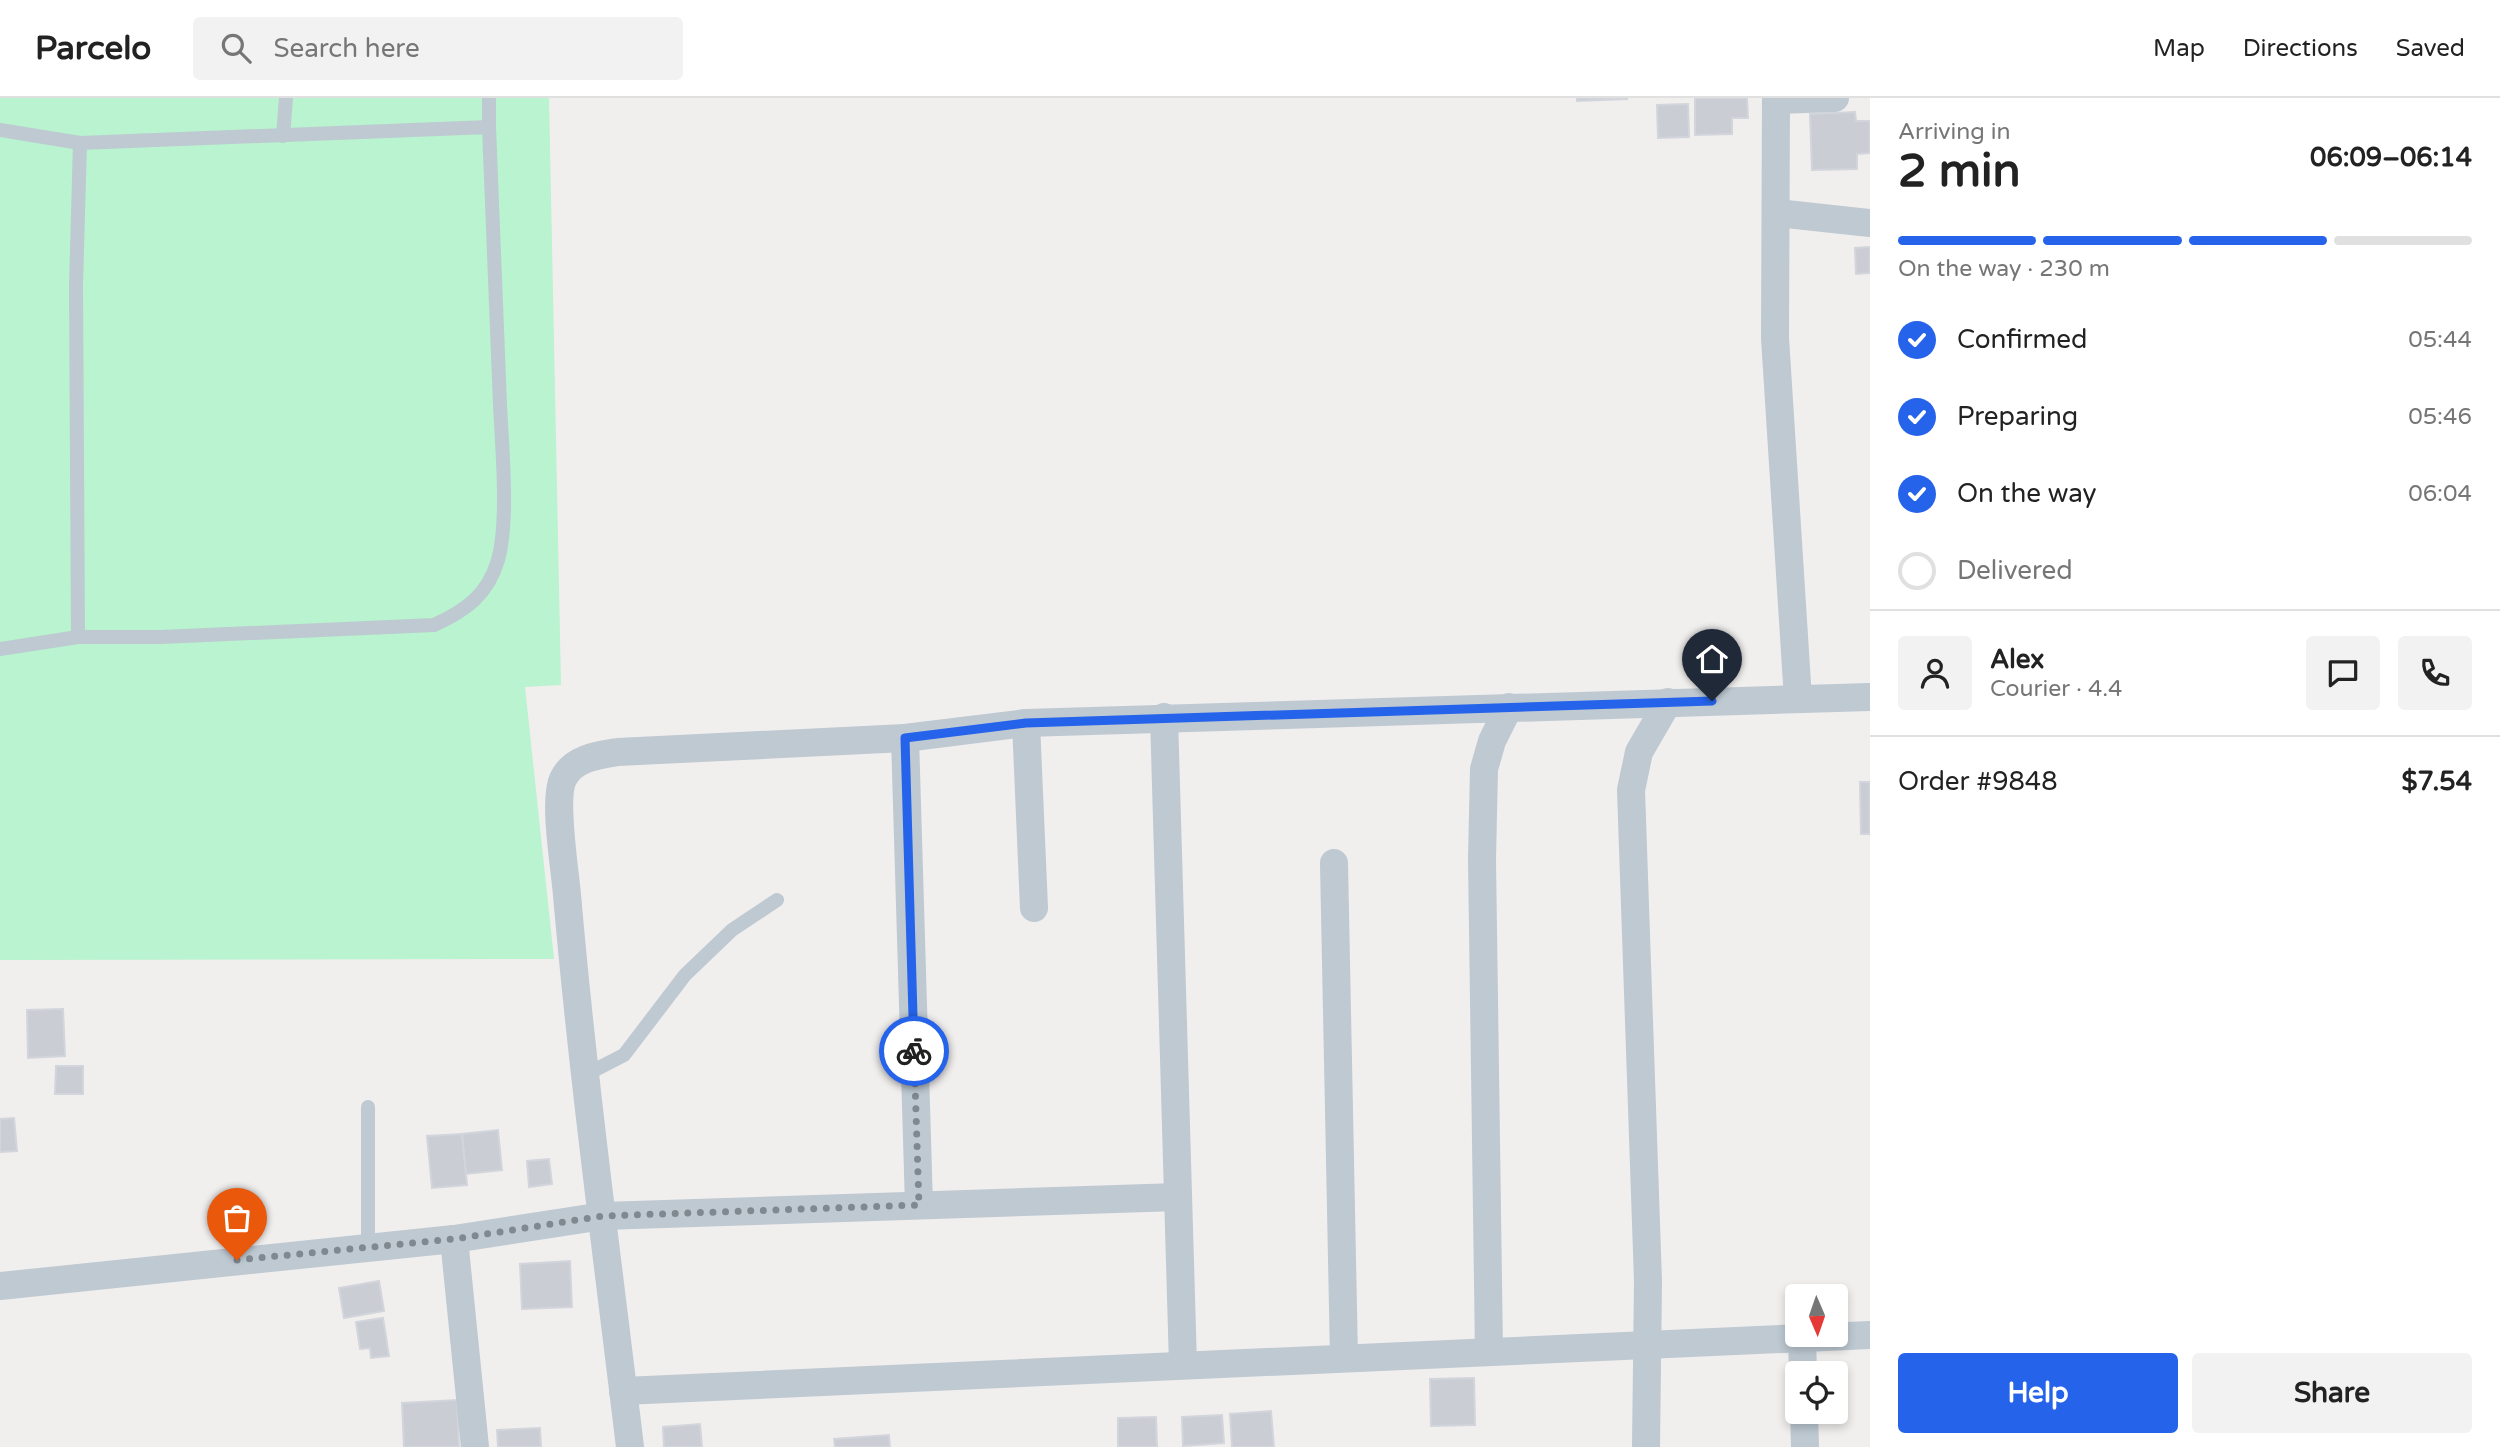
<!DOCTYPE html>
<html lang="en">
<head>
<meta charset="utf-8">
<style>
  body { margin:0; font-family:"Varela Round",sans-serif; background:#f2f2f2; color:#222; height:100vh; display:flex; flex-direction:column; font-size:26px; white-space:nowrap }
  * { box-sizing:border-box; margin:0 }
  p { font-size:23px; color:#767676 }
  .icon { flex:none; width:38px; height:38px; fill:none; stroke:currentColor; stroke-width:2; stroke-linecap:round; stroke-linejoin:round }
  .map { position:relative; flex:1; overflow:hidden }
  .side { display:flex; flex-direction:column; background:#fff; width:630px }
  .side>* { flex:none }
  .needle { width:46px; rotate:178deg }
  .tools { position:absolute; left:1785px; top:1186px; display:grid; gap:14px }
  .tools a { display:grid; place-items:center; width:63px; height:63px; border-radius:7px; background:#fff; box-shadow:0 4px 10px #0003; font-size:35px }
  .pin { position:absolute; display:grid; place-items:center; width:60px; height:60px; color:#fff; margin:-72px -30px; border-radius:50% 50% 50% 0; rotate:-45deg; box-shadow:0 0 7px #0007 }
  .pin .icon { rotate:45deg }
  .courier { position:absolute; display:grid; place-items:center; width:70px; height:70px; margin:-35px; border:5px solid #2563eb; border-radius:50%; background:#fff; color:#222; box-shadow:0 2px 9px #0007 }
  .headline em { font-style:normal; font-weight:800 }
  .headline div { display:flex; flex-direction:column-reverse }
  .headline { display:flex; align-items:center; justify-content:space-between; height:119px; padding:0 28px }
  h1 { font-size:46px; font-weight:800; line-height:52px }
  .bar { display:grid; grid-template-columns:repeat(4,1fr); gap:10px 7px; align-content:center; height:84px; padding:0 28px }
  .bar i { height:9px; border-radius:5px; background:#e0e0e0 }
  .bar .current { background:#2563eb }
  .bar p { grid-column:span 4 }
  .line { display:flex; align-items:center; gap:18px; padding:0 28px; border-top:2px solid #e0e0e0 }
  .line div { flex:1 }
  .round { display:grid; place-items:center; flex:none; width:74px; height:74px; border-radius:7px; background:#f2f2f2 }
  ol { padding:0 28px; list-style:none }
  li { display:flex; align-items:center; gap:21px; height:77px }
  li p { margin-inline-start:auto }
  li .icon { padding:7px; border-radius:50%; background:#2563eb; color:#fff; stroke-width:4 }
  li:last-child { color:#767676 }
  li i { width:38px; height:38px; border:4px solid #e0e0e0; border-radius:50% }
  .button { display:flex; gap:14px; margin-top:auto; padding:14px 28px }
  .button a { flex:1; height:80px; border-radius:7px; background:#2563eb; color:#fff; font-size:28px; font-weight:800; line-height:80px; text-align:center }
  .button a+a { background:#f2f2f2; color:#222 }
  header { display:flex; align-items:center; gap:42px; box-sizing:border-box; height:98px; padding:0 35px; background:#fff; border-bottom:2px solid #e0e0e0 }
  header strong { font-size:33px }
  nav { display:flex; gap:38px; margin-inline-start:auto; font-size:24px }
  .search { width:490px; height:63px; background:#f2f2f2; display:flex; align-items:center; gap:18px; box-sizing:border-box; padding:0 24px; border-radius:7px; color:#767676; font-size:26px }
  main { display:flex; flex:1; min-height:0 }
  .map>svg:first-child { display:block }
  .green { fill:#b9f3cf }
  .building { fill:#cacdd4; stroke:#d2d5db; stroke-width:2 }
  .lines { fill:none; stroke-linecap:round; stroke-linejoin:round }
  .lane { stroke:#bec9d2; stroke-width:14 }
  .street { stroke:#bec9d2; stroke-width:28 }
  .done { stroke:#818990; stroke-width:7; stroke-dasharray:0 12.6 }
  .route { stroke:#2563eb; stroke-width:9 }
</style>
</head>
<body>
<header>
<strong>Parcelo</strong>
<div class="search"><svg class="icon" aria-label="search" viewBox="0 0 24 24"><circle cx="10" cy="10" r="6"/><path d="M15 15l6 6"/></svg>Search here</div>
<nav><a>Map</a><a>Directions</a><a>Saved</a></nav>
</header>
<main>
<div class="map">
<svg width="1870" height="1349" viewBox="0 0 1870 1349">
  <rect width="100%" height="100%" fill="#f1eeee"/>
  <path class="green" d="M0,0H549L561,587L525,589L554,861L0,862Z"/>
  <g class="building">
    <path d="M1577,0H1627V1L1577,3Z"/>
    <path d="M1695,0H1747L1748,20H1732V36L1695,37Z"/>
    <path d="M1688,6L1689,39L1658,40L1657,7Z"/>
    <path d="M1855,14L1856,23H1870V55L1857,56V71L1812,72L1810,16Z"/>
    <path d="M1870,149V175L1856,176L1855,150Z"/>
    <path d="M1860,684H1870V736H1861Z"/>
    <path d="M63,911L65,958L28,960L27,912Z"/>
    <path d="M56,968H83V996H55Z"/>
    <path d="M14,1020L17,1053L0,1054V1021Z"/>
    <path d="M498,1032L502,1072L466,1076L462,1036Z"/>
    <path d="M462,1036L467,1087L432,1090L427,1038Z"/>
    <path d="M549,1061L552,1086L529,1089L527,1063Z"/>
    <path d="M570,1163L572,1209L522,1211L520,1166Z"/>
    <path d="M379,1183L384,1213L344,1220L339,1190Z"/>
    <path d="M383,1220L389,1258L371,1260L370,1250L360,1251L356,1224Z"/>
    <path d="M1474,1280L1475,1327L1431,1328L1430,1281Z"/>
    <path d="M457,1302L459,1349H404L402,1305Z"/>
    <path d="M1271,1313L1274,1349H1232L1230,1316Z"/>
    <path d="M1222,1317L1224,1345L1183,1348L1182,1319Z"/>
    <path d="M1156,1319L1157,1349H1118V1320Z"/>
    <path d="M700,1326L702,1349H664L663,1329Z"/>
    <path d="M540,1330L541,1349H498L497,1332Z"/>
    <path d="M889,1337L890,1349H835L834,1341Z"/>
  </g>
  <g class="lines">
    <g class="lane">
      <path d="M489,0V29"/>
      <path d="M489,29C493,122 496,214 500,307C502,350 509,422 498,462C488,497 465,513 434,527L161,539H78L76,187L80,45Z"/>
      <path d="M0,32L80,45"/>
      <path d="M283,38L286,0"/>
      <path d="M0,551L78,539"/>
      <path d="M587,976L624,957L685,877L732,832L777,802"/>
      <path d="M368,1148V1009"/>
    </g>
    <g class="street">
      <path d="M1776,0L1775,240L1798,601"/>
      <path d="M1776,2L1835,0"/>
      <path d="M1777,115L1870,125"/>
      <path d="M1164,619L1183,1267"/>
      <path d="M1026,625L1034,810"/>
      <path d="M905,640L919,1107"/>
      <path d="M1334,765L1344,1260"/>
      <path d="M454,1141L475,1349"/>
      <path d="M0,1188L454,1141L603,1118L1178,1099"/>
      <path d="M1802,1240L1803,1276"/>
      <path d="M1489,1254L1482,761L1484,671L1492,643L1509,609"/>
      <path d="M623,1293L1870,1237"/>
      <path d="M1804,1314L1805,1349"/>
      <path d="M630,1349C608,1165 583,981 567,797C565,771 553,702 563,681C573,660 599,657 618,654L905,640L1026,625L1870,599"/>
      <path d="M1646,1349L1648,1183L1631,692L1639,654L1668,604"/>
    </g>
  </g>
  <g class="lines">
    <path class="done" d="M237,1162L454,1141L603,1118L919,1107L914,953"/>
    <path class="route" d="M914,953L905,640L1026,625L1712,603"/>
  </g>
</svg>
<div class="tools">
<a><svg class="needle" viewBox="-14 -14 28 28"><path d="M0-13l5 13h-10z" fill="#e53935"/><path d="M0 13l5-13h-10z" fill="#767676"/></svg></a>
<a><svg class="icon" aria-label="locate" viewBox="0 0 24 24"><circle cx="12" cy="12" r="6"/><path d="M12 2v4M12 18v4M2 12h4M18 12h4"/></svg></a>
</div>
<div class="pin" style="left:237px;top:1162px;background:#ea580c"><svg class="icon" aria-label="bag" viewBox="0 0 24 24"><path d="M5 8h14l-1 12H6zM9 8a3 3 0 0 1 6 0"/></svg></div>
<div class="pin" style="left:1712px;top:603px;background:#1f2937"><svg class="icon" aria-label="home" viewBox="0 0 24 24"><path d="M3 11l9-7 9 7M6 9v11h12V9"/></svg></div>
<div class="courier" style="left:914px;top:953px"><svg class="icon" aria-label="bike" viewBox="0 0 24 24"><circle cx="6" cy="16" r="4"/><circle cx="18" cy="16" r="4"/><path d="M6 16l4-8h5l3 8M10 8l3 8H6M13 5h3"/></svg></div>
</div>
<section class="side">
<div class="headline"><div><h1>2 min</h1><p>Arriving in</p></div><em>06:09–06:14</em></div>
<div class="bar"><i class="current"></i><i class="current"></i><i class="current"></i><i></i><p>On the way · 230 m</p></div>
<ol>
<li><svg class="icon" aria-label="check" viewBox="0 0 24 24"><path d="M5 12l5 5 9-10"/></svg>Confirmed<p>05:44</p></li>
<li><svg class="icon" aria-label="check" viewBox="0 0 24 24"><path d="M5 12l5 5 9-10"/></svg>Preparing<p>05:46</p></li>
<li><svg class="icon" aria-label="check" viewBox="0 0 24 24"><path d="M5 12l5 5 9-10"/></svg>On the way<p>06:04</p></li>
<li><i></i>Delivered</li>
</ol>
<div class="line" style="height:126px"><a class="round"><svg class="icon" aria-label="person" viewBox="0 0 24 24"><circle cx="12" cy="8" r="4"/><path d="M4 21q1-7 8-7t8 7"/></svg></a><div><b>Alex</b><p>Courier · 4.4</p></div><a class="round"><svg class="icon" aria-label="chat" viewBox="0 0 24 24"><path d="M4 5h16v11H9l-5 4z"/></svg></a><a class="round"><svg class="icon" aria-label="phone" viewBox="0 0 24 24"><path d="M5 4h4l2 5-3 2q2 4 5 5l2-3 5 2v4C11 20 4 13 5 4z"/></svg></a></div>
<div class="line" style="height:91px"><div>Order #9848</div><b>$7.54</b></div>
<div class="button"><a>Help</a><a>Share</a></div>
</section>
</main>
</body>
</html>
